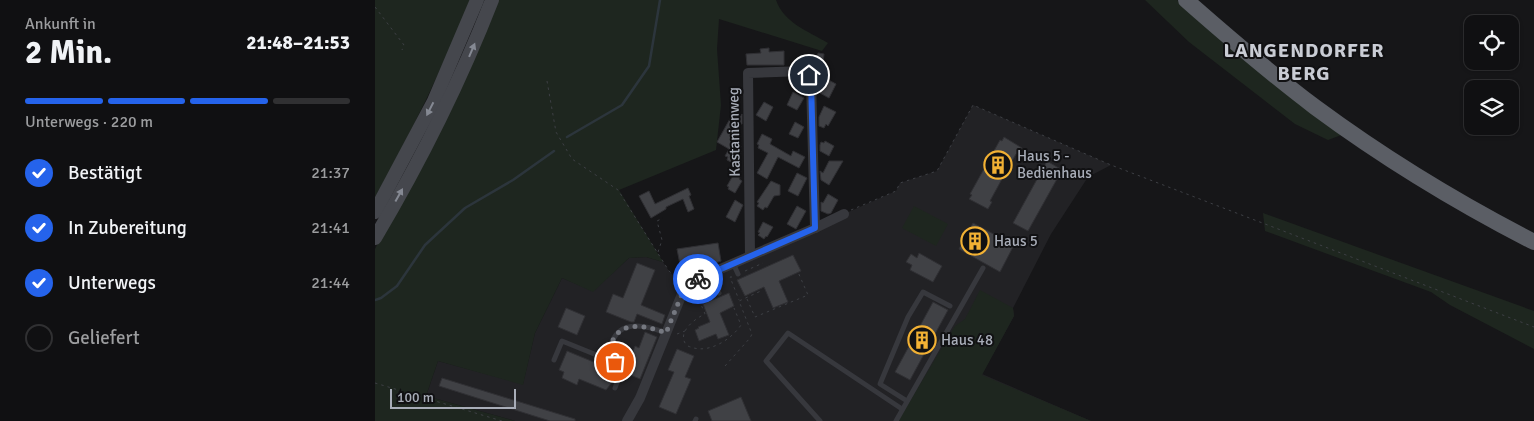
<!DOCTYPE html>
<html lang="de">
<head>
<meta charset="utf-8">
<style>
  body { margin:0; font-family:Signika,sans-serif; background:#19191b; color:#f1f3f6; height:100vh; display:flex; flex-direction:column; font-size:19px; white-space:nowrap }
  * { box-sizing:border-box; margin:0 }
  p { font-size:16px; color:#9c9d9f }
  .icon { flex:none; width:28px; height:28px; fill:none; stroke:currentColor; stroke-width:2; stroke-linecap:round; stroke-linejoin:round }
  .map { position:relative; flex:1; overflow:hidden }
  .sheet { display:flex; flex-direction:column; background:#101012; width:375px }
  .sheet>* { flex:none }
  .fabs { position:absolute; left:1089px; top:15px; display:grid; gap:10px }
  .fabs a { display:grid; place-items:center; width:55px; height:55px; border-radius:10px; background:#101012; box-shadow:0 1px 4px #0004,0 0 0 1px #303032; font-size:25px }
  .scale { position:absolute; left:15px; bottom:12px; width:126px; box-sizing:border-box; padding-left:5px; border:2px solid #a8adb8; border-top:0; font-size:14px; line-height:18px; white-space:nowrap; color:#a8adb8; -webkit-text-stroke:4px #111113; paint-order:stroke }
  .pin { position:absolute; display:grid; place-items:center; width:42px; height:42px; color:#fff; margin:-21px; border:2px solid #fff; border-radius:50%; box-shadow:0 1px 5px #0007 }
  .courier { position:absolute; display:grid; place-items:center; width:50px; height:50px; margin:-25px; border:4px solid #2563eb; border-radius:50%; background:#fff; color:#222; box-shadow:0 1px 6px #0007 }
  .headline em { font-style:normal; font-weight:800 }
  .headline div { display:flex; flex-direction:column-reverse }
  .headline { display:flex; align-items:center; justify-content:space-between; height:85px; padding:0 25px }
  h1 { font-size:32px; font-weight:800; line-height:38px }
  .bar { display:grid; grid-template-columns:repeat(4,1fr); gap:8px 5px; align-content:center; height:60px; padding:0 25px }
  .bar i { height:6px; border-radius:4px; background:#303032 }
  .bar .on { background:#2563eb }
  .bar p { grid-column:span 4 }
  ol { padding:0 25px; list-style:none }
  li { display:flex; align-items:center; gap:15px; height:55px }
  li p { margin-inline-start:auto }
  li .icon { padding:5px; border-radius:50%; background:#2563eb; color:#fff; stroke-width:4 }
  li:last-child { color:#9c9d9f }
  li i { width:28px; height:28px; border:2px solid #303032; border-radius:50% }
  main { display:flex; flex:1; min-height:0 }
  .map>svg:first-child { display:block }
  .built { fill:#222225 }
  .green { fill:#1e261f }
  .lines { fill:none; stroke-linecap:round; stroke-linejoin:round }
  .stream { stroke:#2c353c; stroke-width:2.5 }
  .building { fill:#404145; stroke:#303034 }
  .path { stroke:#3d3f44; stroke-width:1; stroke-dasharray:2.5 4; stroke-linecap:butt }
  .service { stroke:#37383d; stroke-width:5 }
  .minor { stroke:#37383d; stroke-width:10 }
  .secondary { stroke:#45474d; stroke-width:14 }
  .trunk { stroke:#5b5e65; stroke-width:16 }
  .oneway { fill:#858993 }
  .done { stroke:#757880; stroke-width:5; stroke-dasharray:0 9 }
  .route { stroke:#2563eb; stroke-width:6 }
  .labels { text-anchor:middle; stroke-width:4; stroke-linejoin:round; paint-order:stroke }
  .street-label { font-size:15px; fill:#a8adb8; stroke:#111113 }
  .poi-label { font-size:15px; fill:#a8adb8; stroke:#111113; text-anchor:start }
  .district-label { font-size:20px; font-weight:bold; letter-spacing:1px; fill:#c9ccd4; stroke:#111113 }
</style>
</head>
<body>
<main>
<section class="sheet">
<div class="headline"><div><h1>2 Min.</h1><p>Ankunft in</p></div><em>21:48–21:53</em></div>
<div class="bar"><i class="on"></i><i class="on"></i><i class="on"></i><i></i><p>Unterwegs · 220 m</p></div>
<ol>
<li><svg class="icon" aria-label="check" viewBox="0 0 24 24"><path d="M5 12l5 5 9-10"/></svg>Bestätigt<p>21:37</p></li>
<li><svg class="icon" aria-label="check" viewBox="0 0 24 24"><path d="M5 12l5 5 9-10"/></svg>In Zubereitung<p>21:41</p></li>
<li><svg class="icon" aria-label="check" viewBox="0 0 24 24"><path d="M5 12l5 5 9-10"/></svg>Unterwegs<p>21:44</p></li>
<li><i></i>Geliefert</li>
</ol>
</section>
<div class="map">
<svg width="1159" height="421" viewBox="0 0 1159 421">
  <rect width="100%" height="100%" fill="#161618"/>
  <path class="built" d="M598,105L736,165L713,177L676,234L638,308L639,316L607,374L716,421H140L51,396L63,361L148,384L160,333L187,278L218,291L254,258L271,257L288,262L294,271L301,279L311,284L521,191L525,183L562,171Z"/>
  <g class="green">
    <path d="M0,0H95C68,68 36,133 0,197Z"/>
    <path d="M123,0H401C409,23 433,31 453,43L447,51L344,19L342,49L346,105L341,150L244,190L288,262L271,257L254,258L218,292L187,278L160,333L148,385L63,361L51,396L140,421H0V249Z"/>
    <path d="M770,0H802L855,47L969,134L953,140L920,124L814,42Z"/>
    <path d="M539,206L573,224L561,246L527,228Z"/>
    <path d="M888,213L1159,311V349L1075,305L1056,292L890,231Z"/>
    <path d="M605,290L638,308L639,316L607,375L716,421H523L580,326L590,319Z"/>
  </g>
  <g class="lines">
    <g class="stream">
      <path d="M192,137L247,105L274,66L285,0"/>
      <path d="M0,300L6,298L22,286L50,245L90,208L138,180L179,151"/>
    </g>
  </g>
  <g class="building">
    <path d="M394,48V52L409,51V65H372L371,54L386,53L385,49Z"/>
    <path d="M443,53L449,54L447,72L440,71Z"/>
    <path d="M450,78L461,84L454,98L443,92Z"/>
    <path d="M418,92L429,98L422,110L412,105Z"/>
    <path d="M389,102L398,107L391,121L381,115Z"/>
    <path d="M449,106L461,112L453,126L451,124L449,128L444,126V117Z"/>
    <path d="M367,114V124H365L356,141L366,146L364,150L366,151L360,164L352,160L353,157L350,156L354,149L342,142L356,117L363,120Z"/>
    <path d="M420,122L429,127L423,138L414,134Z"/>
    <path d="M387,134L397,139L395,144L416,156L418,151L430,157L424,168L403,157L392,179L382,173L393,153L383,148L384,145L382,144Z"/>
    <path d="M629,137L647,148L643,155L641,154L627,179L615,201L617,202L613,209L594,199L597,195L595,194L625,140L627,141Z"/>
    <path d="M450,141L459,146L454,156L445,151V145L446,142L449,143Z"/>
    <path d="M454,161H468L454,185L446,180L445,171L448,173Z"/>
    <path d="M672,161L687,170L653,231L638,223Z"/>
    <path d="M360,172L366,175L364,179L367,181L360,193L353,189L354,187L352,186Z"/>
    <path d="M422,173L432,178L423,196L413,191Z"/>
    <path d="M396,181L405,185V195L399,196L392,208L390,207L388,210L382,206L384,203L382,202Z"/>
    <path d="M313,188L316,195L314,196L319,209L313,212L308,199L291,207V209L276,218L264,196L274,191L280,204Z"/>
    <path d="M453,194L463,200L456,213L453,214L446,211V202L448,203Z"/>
    <path d="M360,200L368,205L360,222L351,217Z"/>
    <path d="M422,206L431,211L421,229L412,224Z"/>
    <path d="M388,222L398,227L392,237L391,236L389,239L383,235L385,233L383,232Z"/>
    <path d="M598,223L639,245L625,272L584,249Z"/>
    <path d="M343,243L346,261L332,266V262L313,265L315,274L307,275L302,249Z"/>
    <path d="M544,253L567,266L558,282L535,270L537,265L531,262L536,254L542,258Z"/>
    <path d="M418,255L426,271L404,281L413,302L398,308L389,287L370,296L362,280Z"/>
    <path d="M262,263L280,270L266,305L290,315L287,324L262,314L259,322H256L231,312L238,294L248,298Z"/>
    <path d="M354,293L359,306L345,313L354,335L343,339L341,334L324,341L320,330L324,328L323,327L335,322L328,304Z"/>
    <path d="M558,302L573,310L535,380L520,372Z"/>
    <path d="M191,308L210,316L202,335L183,327Z"/>
    <path d="M270,332L282,337L265,379L253,374L259,358L256,357L260,346L264,348Z"/>
    <path d="M302,349L319,356L310,377L316,379L301,414L284,407L299,372L293,370Z"/>
    <path d="M192,351L238,370L239,376L235,385L231,390L204,379L202,385L187,378L189,372L184,370Z"/>
    <path d="M67,378L200,419V421H175L64,386Z"/>
    <path d="M366,397L376,421H337L333,411Z"/>
  </g>
  <g class="lines">
    <g class="path">
      <path d="M0,7L29,45L27,50"/>
      <path d="M172,81L181,132L197,159L243,190L294,271L304,280"/>
      <path d="M476,210L521,191L525,183L562,171L598,105L736,165L1159,327"/>
      <path d="M283,252L287,240L282,221L288,218"/>
      <path d="M370,271L388,263"/>
      <path d="M357,277H355L364,300"/>
      <path d="M339,296L325,302L330,314C321,318 303,331 310,343C311,345 314,347 316,347C333,354 356,340 366,325L359,308"/>
      <path d="M372,299L380,317L433,295L423,272"/>
      <path d="M302,334L310,331"/>
      <path d="M350,366L375,338L377,334L364,301L388,290"/>
      <path d="M0,383L127,421"/>
    </g>
    <g class="service">
      <path d="M358,263L363,274"/>
      <path d="M335,273L344,293"/>
      <path d="M179,360L187,341L234,360"/>
      <path d="M240,388L244,377L240,362L234,360C235,321 261,321 291,333"/>
      <path d="M532,401L505,384L533,317L548,292L575,306"/>
      <path d="M320,421L321,419"/>
      <path d="M445,421L391,361L413,333L527,409"/>
      <path d="M521,421L608,268"/>
    </g>
    <g class="minor">
      <path d="M375,256L373,73L429,71L434,75L436,81L440,228"/>
      <path d="M252,421L265,398L311,284L440,228L469,214"/>
    </g>
    <g class="secondary">
      <path d="M0,212L59,101L102,0"/>
      <path d="M0,238C45,162 85,82 117,0"/>
    </g>
    <path class="trunk" d="M811,0C853,37 895,73 940,107C1009,158 1083,203 1159,242"/>
  </g>
  <defs><path id="oneway-solid" d="M-6-.8H1V-3.2L6.5 0L1 3.2V.8H-6Z" transform="scale(1.25)"/></defs>
  <g class="oneway">
    <use href="#oneway-solid" transform="translate(97 50) rotate(-67)"/>
    <use href="#oneway-solid" transform="translate(55 109) rotate(117)"/>
    <use href="#oneway-solid" transform="translate(24 195) rotate(-61)"/>
  </g>
  <g class="lines">
    <path class="done" d="M240,362L234,360C235,321 262,322 291,333L311,284L323,279"/>
    <path class="route" d="M323,279L440,228L436,81L434,75"/>
  </g>
  <defs>
    <g id="building-ring" transform="scale(1.4375)"><circle r="9.5" fill="#111113" stroke="#f2b134" stroke-width="1.5"/><path d="M-4-6H4V6H1V3H-1V6H-4ZM-2.5-4.3h1.7v1.8h-1.7ZM.8-4.3h1.7v1.8H.8ZM-2.5-1h1.7V.8h-1.7ZM.8-1h1.7V.8H.8Z" fill="#f2b134"/></g>
  </defs>
  <g fill-rule="evenodd">
    <use href="#building-ring" x="623" y="165"/>
    <use href="#building-ring" x="600" y="241"/>
    <use href="#building-ring" x="547" y="340"/>
  </g>
  <g class="labels">
    <g class="street-label">
      <text transform="translate(359 132) rotate(-91)" y="5">Kastanienweg</text>
    </g>
    <g class="poi-label">
      <text x="642" y="161">Haus 5 -<tspan x="642" dy="17">Bedienhaus</tspan></text>
      <text x="619" y="246">Haus 5</text>
      <text x="566" y="345">Haus 48</text>
    </g>
    <g class="district-label">
      <text x="929" y="57">LANGENDORFER<tspan x="929" dy="23">BERG</tspan></text>
    </g>
  </g>
</svg>
<div class="fabs">
<a><svg class="icon" aria-label="locate" viewBox="0 0 24 24"><circle cx="12" cy="12" r="6"/><path d="M12 2v4M12 18v4M2 12h4M18 12h4"/></svg></a>
<a><svg class="icon" aria-label="layers" viewBox="0 0 24 24"><path d="M12 4l9 5-9 5-9-5zM3 14l9 5 9-5"/></svg></a>
</div>
<div class="scale">100 m</div>
<div class="pin" style="left:240px;top:362px;background:#ea580c"><svg class="icon" aria-label="bag" viewBox="0 0 24 24"><path d="M5 8h14l-1 12H6zM9 8a3 3 0 0 1 6 0"/></svg></div>
<div class="pin" style="left:434px;top:75px;background:#1f2937"><svg class="icon" aria-label="home" viewBox="0 0 24 24"><path d="M3 11l9-7 9 7M6 9v11h12V9"/></svg></div>
<div class="courier" style="left:323px;top:279px"><svg class="icon" aria-label="bike" viewBox="0 0 24 24"><circle cx="6" cy="16" r="4"/><circle cx="18" cy="16" r="4"/><path d="M6 16l4-8h5l3 8M10 8l3 8H6M13 5h3"/></svg></div>
</div>
</main>
</body>
</html>
